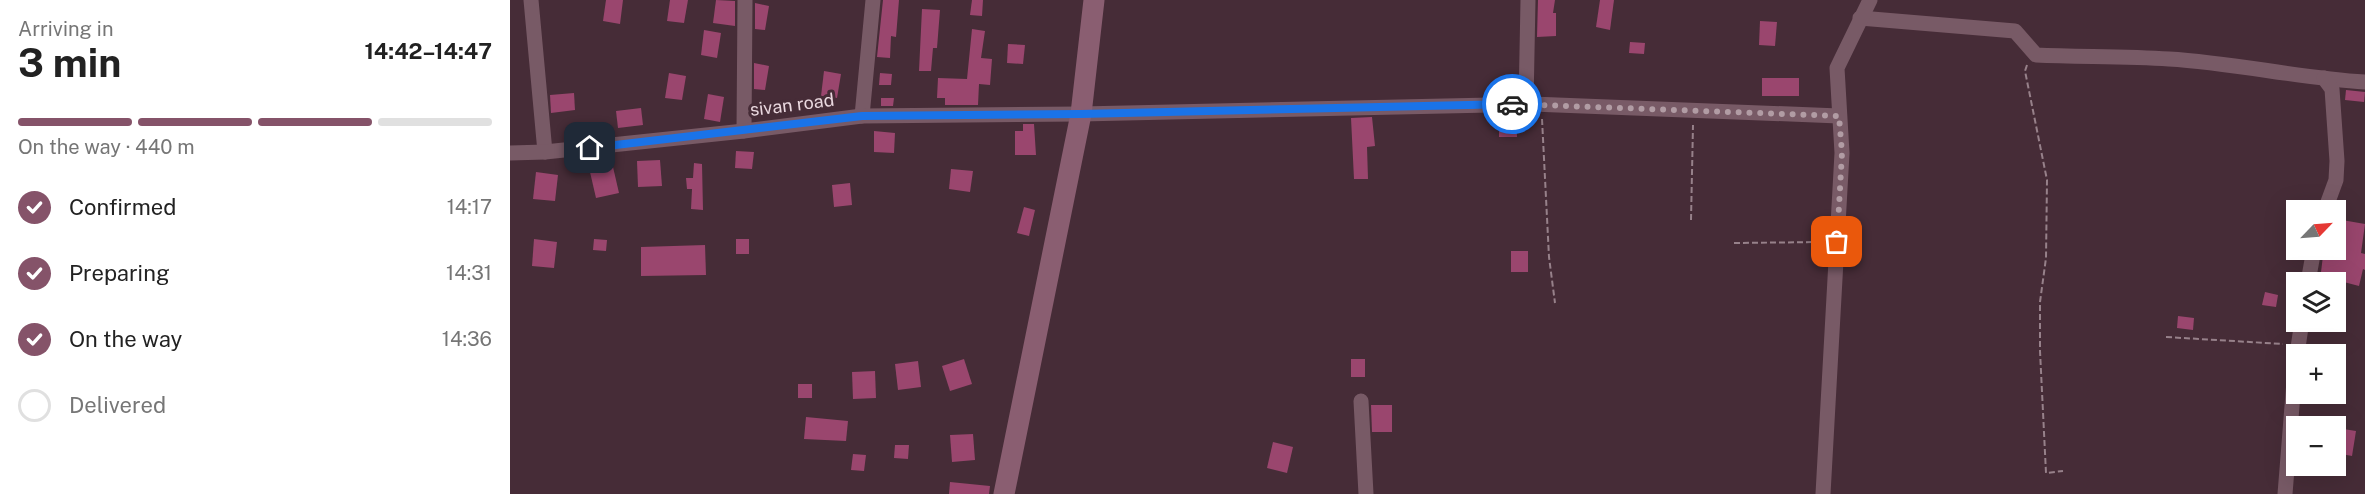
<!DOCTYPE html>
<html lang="en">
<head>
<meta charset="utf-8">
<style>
  body { margin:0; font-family:"Public Sans",sans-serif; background:#f2f2f2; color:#222; height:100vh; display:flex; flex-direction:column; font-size:22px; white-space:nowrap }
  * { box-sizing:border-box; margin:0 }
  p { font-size:20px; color:#767676 }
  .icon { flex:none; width:33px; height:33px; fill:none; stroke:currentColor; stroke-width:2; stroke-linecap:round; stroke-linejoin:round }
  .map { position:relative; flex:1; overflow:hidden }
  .panel { display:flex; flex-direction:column; background:#fff; width:510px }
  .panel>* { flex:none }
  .needle { width:39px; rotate:65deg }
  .buttons { position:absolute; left:1776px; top:200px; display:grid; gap:12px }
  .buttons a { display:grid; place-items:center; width:60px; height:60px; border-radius:0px; background:#fff; box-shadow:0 6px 24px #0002; font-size:30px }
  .pin { position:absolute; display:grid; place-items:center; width:51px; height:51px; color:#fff; margin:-26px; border-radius:12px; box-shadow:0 3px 9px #0006 }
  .courier { position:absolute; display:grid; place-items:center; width:60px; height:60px; margin:-30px; border:4px solid #1a73e8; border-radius:50%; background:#fff; color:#222; box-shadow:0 2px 8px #0007 }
  .summary em { font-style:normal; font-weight:700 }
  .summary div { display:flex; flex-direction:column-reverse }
  .summary { display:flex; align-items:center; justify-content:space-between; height:102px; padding:0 18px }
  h1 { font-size:39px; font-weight:700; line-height:45px }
  .bar { display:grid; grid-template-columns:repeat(4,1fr); gap:9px 6px; align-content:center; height:72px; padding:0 18px }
  .bar i { height:8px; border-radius:4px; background:#e0e0e0 }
  .bar .current { background:#855369 }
  .bar p { grid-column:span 4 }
  ol { padding:0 18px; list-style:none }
  li { display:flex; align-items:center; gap:18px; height:66px }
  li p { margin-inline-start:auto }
  li .icon { padding:6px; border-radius:50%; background:#855369; color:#fff; stroke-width:4 }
  li:last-child { color:#767676 }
  li i { width:33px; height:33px; border:3px solid #e0e0e0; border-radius:50% }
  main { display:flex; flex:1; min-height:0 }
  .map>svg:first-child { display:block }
  .building { fill:#9a466e }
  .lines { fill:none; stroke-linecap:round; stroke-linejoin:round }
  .path { stroke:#97818a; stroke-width:2; stroke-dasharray:6 3; stroke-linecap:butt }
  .street { stroke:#785a66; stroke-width:15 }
  .secondary { stroke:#8a5e71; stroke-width:21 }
  .done { stroke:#b19ca4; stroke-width:6; stroke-dasharray:0 10.8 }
  .route { stroke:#1a73e8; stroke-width:8 }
  .labels { text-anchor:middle; stroke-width:6; stroke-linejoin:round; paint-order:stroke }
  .street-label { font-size:18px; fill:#ead8df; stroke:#462c37 }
</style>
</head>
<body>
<main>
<section class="panel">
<div class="summary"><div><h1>3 min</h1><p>Arriving in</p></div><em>14:42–14:47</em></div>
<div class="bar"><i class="current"></i><i class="current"></i><i class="current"></i><i></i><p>On the way · 440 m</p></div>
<ol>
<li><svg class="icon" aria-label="check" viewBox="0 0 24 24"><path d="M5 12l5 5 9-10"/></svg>Confirmed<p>14:17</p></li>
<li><svg class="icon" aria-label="check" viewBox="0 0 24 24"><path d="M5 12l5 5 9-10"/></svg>Preparing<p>14:31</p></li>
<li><svg class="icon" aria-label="check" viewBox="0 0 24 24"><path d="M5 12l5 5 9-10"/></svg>On the way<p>14:36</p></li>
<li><i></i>Delivered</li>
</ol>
</section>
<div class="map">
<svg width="1855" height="494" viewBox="0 0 1855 494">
  <rect width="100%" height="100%" fill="#462c37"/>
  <g class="building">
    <path d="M96,0H113L110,24L93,21Z"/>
    <path d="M160,0H178L174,23L157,21Z"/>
    <path d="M206,0L225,1V26L203,23Z"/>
    <path d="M373,0H389L386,37L381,36L380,58L367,57Z"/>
    <path d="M462,0H473L472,16L460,15Z"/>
    <path d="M1028,0H1045L1043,13H1046V36L1027,37Z"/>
    <path d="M1090,0H1104L1100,30L1086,27Z"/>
    <path d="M245,3L259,6L255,30L245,29Z"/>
    <path d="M412,9L430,10L427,48H423L421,71H409Z"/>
    <path d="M1250,21L1267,22L1265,46L1249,45Z"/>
    <path d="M462,29L475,31L471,58L482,59L480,85L469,84L468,105H435V98H427L428,78L457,79Z"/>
    <path d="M194,30L211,33L207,58L191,55Z"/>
    <path d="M1120,42L1135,43L1134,54L1119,53Z"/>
    <path d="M498,44L515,45L513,64L497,63Z"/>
    <path d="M244,63L259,66L255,90L244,89Z"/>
    <path d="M314,71L331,74L327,98L311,96Z"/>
    <path d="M159,73L176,76L172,100L155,98Z"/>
    <path d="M370,73L382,74L381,85H369Z"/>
    <rect x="1252" y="78" width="37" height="18"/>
    <path d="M1836,90L1855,92L1854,102L1835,100Z"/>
    <path d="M64,93L65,110L41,113L40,95Z"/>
    <path d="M198,94L214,97L210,122L194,119Z"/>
    <path d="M371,98H384L383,106H371Z"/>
    <path d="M131,108L133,125L108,128L106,111Z"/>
    <path d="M989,115H1006L1007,137H989Z"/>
    <path d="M862,117L865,146L857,147L858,179H844L841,118Z"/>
    <path d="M513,124H524L526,155H505V131H513Z"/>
    <path d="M364,131L385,133L384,153L364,152Z"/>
    <path d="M226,151L244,152L242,169L225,168Z"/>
    <path d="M150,160L152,186L128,187L127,161Z"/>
    <path d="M184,163L192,164L193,210L181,209L182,189H177L176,178H183Z"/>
    <path d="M103,167L109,193L86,198L80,172Z"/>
    <path d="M441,169L463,171L460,192L439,189Z"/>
    <path d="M26,172L48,175L45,201L23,199Z"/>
    <path d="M340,183L342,205L324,207L322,185Z"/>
    <path d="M514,207L525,210L519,236L507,233Z"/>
    <path d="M1832,220L1855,224L1851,253L1855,254V270L1853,269L1849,286L1830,281L1831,274L1811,272L1813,256L1826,257Z"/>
    <path d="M24,239L47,242L44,268L22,266Z"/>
    <path d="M84,239L97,240L96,251L83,250Z"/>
    <rect x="226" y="239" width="13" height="15"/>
    <path d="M195,245L196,275L131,276V247Z"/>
    <rect x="1001" y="251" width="17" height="21"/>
    <path d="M1755,292L1768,295L1766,307L1752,305Z"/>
    <path d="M1668,316L1684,318L1683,330L1667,328Z"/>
    <path d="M454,359L462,384L440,391L432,366Z"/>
    <rect x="841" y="359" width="14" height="18"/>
    <path d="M408,361L411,387L388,390L385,364Z"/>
    <path d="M365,371L366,398L343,399L342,372Z"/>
    <rect x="288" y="384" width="14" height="14"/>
    <path d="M861,405H882V432H862Z"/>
    <path d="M296,417L338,421L336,441L294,439Z"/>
    <path d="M1827,428L1846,431L1842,456L1826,453Z"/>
    <path d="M463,434L465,460L442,462L440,435Z"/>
    <path d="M763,442L783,447L777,473L757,468Z"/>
    <path d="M385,445H399L398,459L384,458Z"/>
    <path d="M343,454L356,455L354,471L341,470Z"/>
    <path d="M440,482L480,486L479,494H439Z"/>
  </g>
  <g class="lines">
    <g class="path">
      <path d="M1517,65L1515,71L1537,180L1536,258L1530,302V351L1536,473L1553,471"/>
      <path d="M1032,119L1039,257L1045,303"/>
      <path d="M1181,220L1183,125"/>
      <path d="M1224,243L1312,242"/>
      <path d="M1656,337L1773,344"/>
    </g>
    <g class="street">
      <path d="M21,0L35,152"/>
      <path d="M1350,18L1505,31L1526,55C1570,57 1615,56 1659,59C1725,63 1789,78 1855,82"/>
      <path d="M1814,78L1822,89L1827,161L1826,180L1815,210"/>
      <path d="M1016,104L1018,0"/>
      <path d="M352,116L363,0"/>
      <path d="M234,131L235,0"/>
      <path d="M0,153L35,152L234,131L352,116L571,114L1022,104L1329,116"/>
      <path d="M1798,282L1804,249"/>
      <path d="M1787,354L1792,321"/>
      <path d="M851,401L856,494"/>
      <path d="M1313,494L1332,153L1327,68L1360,0"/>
      <path d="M1775,494L1786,356"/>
    </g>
    <path class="secondary" d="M494,494L571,114L584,0"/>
  </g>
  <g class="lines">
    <path class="done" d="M1002,104L1329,116L1332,153L1327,242"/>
    <path class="route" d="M80,148L352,116L571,114L1002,104"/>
  </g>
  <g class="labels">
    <g class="street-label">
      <text transform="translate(282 105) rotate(-7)" y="6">sivan road</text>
    </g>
  </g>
</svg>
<div class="buttons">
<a><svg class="needle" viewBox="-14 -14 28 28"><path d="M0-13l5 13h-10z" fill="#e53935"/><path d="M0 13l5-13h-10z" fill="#767676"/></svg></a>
<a><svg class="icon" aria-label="layers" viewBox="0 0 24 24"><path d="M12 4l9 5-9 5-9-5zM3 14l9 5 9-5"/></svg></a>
<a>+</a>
<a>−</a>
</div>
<div class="pin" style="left:1327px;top:242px;background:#ea580c"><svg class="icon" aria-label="bag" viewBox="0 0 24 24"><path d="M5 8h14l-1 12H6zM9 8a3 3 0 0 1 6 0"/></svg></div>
<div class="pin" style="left:80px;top:148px;background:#1f2937"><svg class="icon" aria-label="home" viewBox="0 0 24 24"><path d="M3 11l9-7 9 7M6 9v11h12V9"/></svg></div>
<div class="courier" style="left:1002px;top:104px"><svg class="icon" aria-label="car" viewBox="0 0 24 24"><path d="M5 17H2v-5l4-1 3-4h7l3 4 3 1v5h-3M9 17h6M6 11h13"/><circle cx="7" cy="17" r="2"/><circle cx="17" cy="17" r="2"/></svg></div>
</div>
</main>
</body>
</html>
